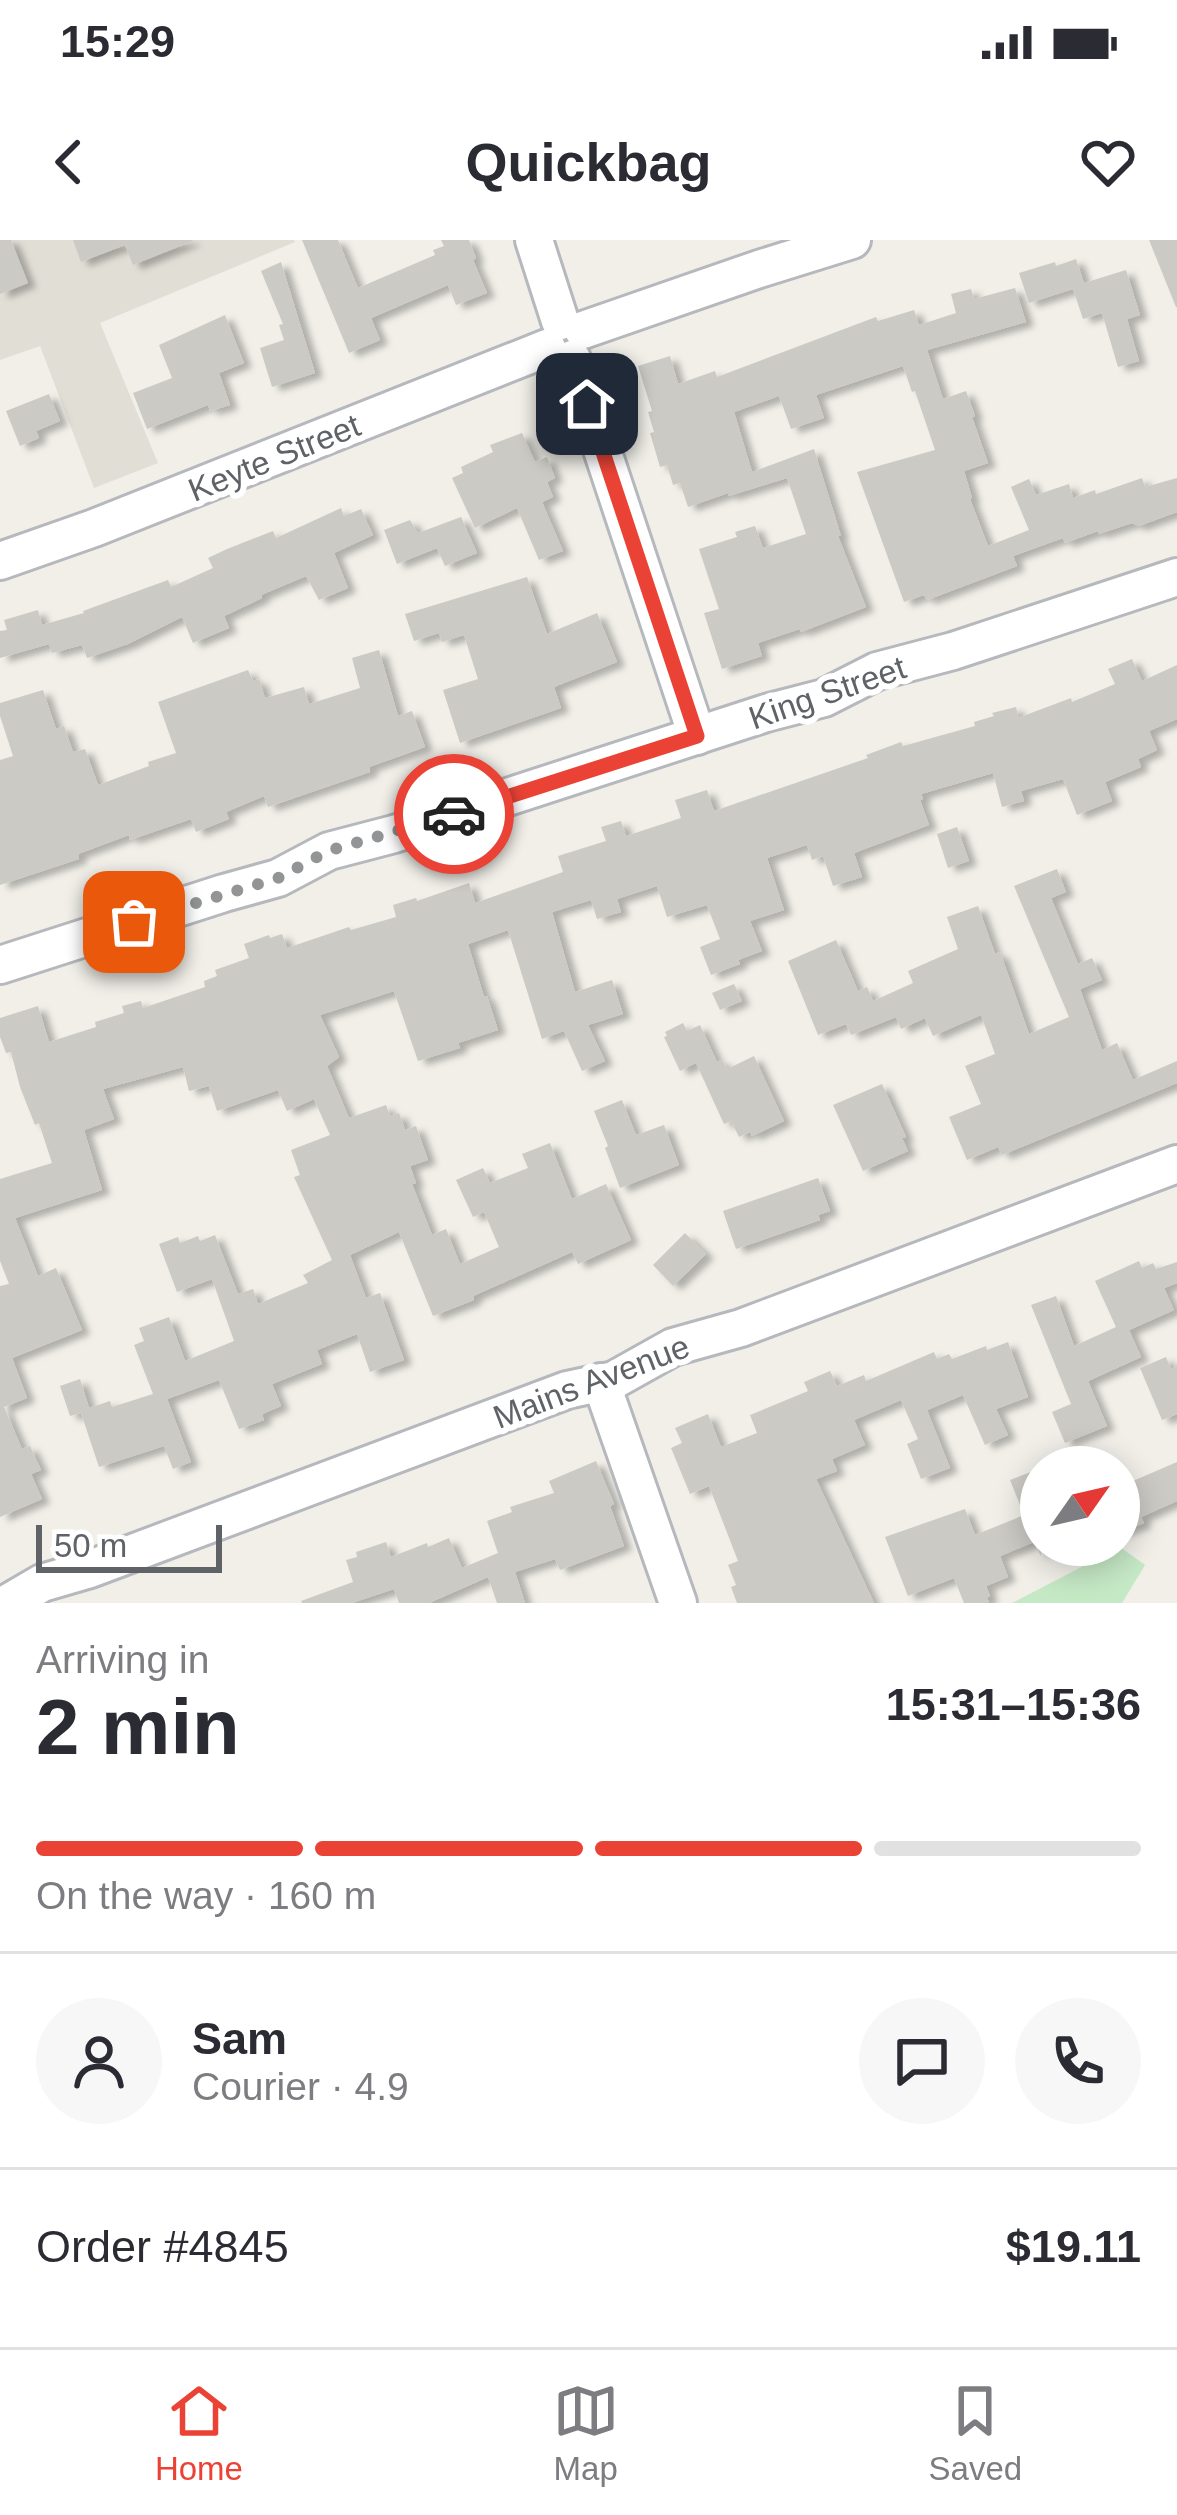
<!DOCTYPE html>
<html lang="en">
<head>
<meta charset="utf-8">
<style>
  body { margin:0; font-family:Helvetica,sans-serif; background:#f7f7f7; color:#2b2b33; height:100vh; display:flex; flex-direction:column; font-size:45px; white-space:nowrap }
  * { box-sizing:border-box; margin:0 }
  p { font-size:39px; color:#7c7c81 }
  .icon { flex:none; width:66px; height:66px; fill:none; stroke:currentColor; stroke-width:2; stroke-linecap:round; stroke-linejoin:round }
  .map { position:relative; height:1363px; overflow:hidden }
  .details { display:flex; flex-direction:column; background:#fff; flex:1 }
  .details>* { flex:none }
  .needle { width:78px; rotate:56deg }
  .buttons { position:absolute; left:1020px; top:1206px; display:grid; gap:24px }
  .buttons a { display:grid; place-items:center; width:120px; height:120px; border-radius:50%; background:#fff; box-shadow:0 6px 30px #0003; font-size:60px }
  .scale { position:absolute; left:36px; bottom:30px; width:186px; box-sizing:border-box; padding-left:12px; border:6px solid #5f6368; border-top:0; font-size:33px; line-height:42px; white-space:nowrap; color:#5f6368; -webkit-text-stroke:9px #fff; paint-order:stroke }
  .pin { position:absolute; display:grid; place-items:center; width:102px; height:102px; color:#fff; margin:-51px; border-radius:24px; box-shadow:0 6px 18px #0006 }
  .courier { position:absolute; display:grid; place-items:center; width:120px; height:120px; margin:-60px; border:9px solid #ea4335; border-radius:50%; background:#fff; color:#222; box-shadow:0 3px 15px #0007 }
  .headline em { font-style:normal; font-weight:700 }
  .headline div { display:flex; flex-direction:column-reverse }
  .headline { display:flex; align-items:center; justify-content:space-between; height:204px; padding:0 36px }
  h1 { font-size:78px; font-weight:700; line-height:90px }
  .bar { display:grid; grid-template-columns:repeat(4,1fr); gap:18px 12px; align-content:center; height:144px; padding:0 36px }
  .bar i { height:15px; border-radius:9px; background:#e1e1e2 }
  .bar .on { background:#ea4335 }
  .bar p { grid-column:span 4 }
  .line { display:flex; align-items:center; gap:30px; padding:0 36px; border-top:3px solid #e1e1e2 }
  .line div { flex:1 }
  .round { display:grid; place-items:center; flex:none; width:126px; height:126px; border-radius:63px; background:#f7f7f7 }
  .status { display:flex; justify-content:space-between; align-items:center; height:84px; padding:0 60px; background:#fff; direction:ltr }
  .status svg { height:33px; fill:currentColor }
  header { display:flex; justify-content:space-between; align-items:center; height:156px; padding:0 36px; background:#fff; font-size:54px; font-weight:700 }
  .menu { display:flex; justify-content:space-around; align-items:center; height:168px; border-top:3px solid #e1e1e2; background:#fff; font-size:33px; color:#7c7c81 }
  .menu a { display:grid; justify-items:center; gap:6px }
  .menu .on { color:#ea4335 }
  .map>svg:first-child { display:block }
  .education { fill:#e1ded6 }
  .green { fill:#c5e8c5 }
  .building { fill:#cccac5; filter:url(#shadow) }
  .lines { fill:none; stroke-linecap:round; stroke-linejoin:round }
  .minor-casing { stroke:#b5b8bc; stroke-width:42 }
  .minor { stroke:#fff; stroke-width:36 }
  .done { stroke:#929495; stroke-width:12; stroke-dasharray:0 21.6 }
  .route { stroke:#ea4335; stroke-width:15 }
  .labels { text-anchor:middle; stroke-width:12; stroke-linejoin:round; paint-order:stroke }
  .street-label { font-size:33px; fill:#5f6368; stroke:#fff }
</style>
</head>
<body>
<div class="status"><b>15:29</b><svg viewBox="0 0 49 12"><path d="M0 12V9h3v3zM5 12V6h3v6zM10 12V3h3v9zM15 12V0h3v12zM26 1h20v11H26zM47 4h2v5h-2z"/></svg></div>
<header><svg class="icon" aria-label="back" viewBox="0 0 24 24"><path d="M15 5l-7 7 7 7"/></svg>Quickbag<svg class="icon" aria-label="heart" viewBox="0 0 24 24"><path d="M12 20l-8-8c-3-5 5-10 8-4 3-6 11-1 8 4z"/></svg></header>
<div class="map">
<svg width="1177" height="1363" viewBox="0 0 1177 1363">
  <defs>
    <filter id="shadow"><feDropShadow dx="8" dy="4.5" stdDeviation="3" flood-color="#0004"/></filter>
  </defs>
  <rect width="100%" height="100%" fill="#f1efe8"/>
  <path class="education" d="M0,0H294L295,2L100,83L158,223L94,248L40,106L0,120Z"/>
  <path class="green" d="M1120,1307L1145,1325L1122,1363H1012Z"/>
  <g class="building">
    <path d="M0,0H11L28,43L0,54Z"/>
    <path d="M73,0H192L193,1L133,25L125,5L81,22Z"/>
    <path d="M302,0H338L358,48L435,15L433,10L444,6L441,0H469L476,18L473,20L487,53L456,65L448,45L371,78L380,100L349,113Z"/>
    <path d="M1149,0H1177V67H1176Z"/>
    <path d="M1076,19L1084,43L1126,30L1140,75L1127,79L1139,121L1118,127L1102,73L1083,79L1073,49L1029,63L1019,33L1055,22L1056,26Z"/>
    <path d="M281,22L315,133L272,147L260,108L284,100L279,85L283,84L261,31Z"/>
    <path d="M1015,48L1026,82L927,110L943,159L966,151L975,176L972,177L988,223L964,231L972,258L970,259L988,306L1029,290L1011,247L1029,239L1036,255L1069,244L1073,258L1095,250L1096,254L1142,238L1145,247L1177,238V272L1139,286L1132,283L1099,294L1098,291L1065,303L1063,298L1013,316L1017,326L927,360L924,355L904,362L857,232L935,210L915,151L912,152L903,126L816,155L824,178L791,189L779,156L734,172L752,232L814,209L841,296H838L866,367L801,392L800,389L758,403L762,416L722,429L704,373L719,369L699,309L737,297L735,292L755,286L763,308L806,294L787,238L729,256L728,253L688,267L680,243L673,245L667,225L660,227L650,193L654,192L648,172L652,171L638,126L670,116L678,144L715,131L717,137L876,77L878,81L914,70L919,85L956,73L951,54L971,49L974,59Z"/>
    <path d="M225,75L244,123L219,133L230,165L210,171L208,165L147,189L133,153L172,138L159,105Z"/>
    <path d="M49,154L60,181L36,191L39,198L20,206L6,171Z"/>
    <path d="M522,193L535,222L547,217L555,238L547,242L553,257L542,262L563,311L539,320L517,268L475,288L452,238L463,233L461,227L493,212L490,205Z"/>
    <path d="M341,268L344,276L361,269L373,295L334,313L348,348L319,360L306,336L261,355L262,358L224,376L229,388L193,403L182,377L128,404L87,418L82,405L52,413L49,404L0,418V391L7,390L4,380L38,370L42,385L84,373L83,371L168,340L171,347L213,328L208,318L227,309L273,291L276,298Z"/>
    <path d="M461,277L477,313L445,326L437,308L397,324L384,290L410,280L418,293Z"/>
    <path d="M527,337L547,394L597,373L617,422L554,447L561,468L460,503L443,450L478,439L464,395L442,402L439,393L414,401L405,374Z"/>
    <path d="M379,410L398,476L412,471L425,507L369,527L370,532L268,567L264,556L226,572L229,579L196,592L191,579L130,600L129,595L78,614L79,619L0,645V520L13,516L0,476V463L43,450L56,489L64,486L73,512L85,509L98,545L149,526L148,522L176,513L158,462L248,430L253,441L259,439L265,458L304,447L309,464L360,448L352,418Z"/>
    <path d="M1132,419L1142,441L1177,425V479L1149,491L1157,510L1138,519L1141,527L1105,542L1112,561L1077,575L1063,539L1021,551L1024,561L1002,567L993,533L921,554L923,559L920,560L929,585L854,613L862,637L833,646L823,616L812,620L807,605L767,618L784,670L750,681L762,711L738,720L740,724L711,735L700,707L720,699L707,665L667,677L657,646L617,659L621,672L597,679L591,660L552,672L575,752L612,740L623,774L588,785L605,821L582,831L564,791L542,799L508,690L468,704L484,757L487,756L498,790L458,803L460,808L418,821L394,751L320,775L339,817L327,826L349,878L386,865L390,876L399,873L405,890L416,886L428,920L410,926L416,943L412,944L432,995L446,989L460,1024L499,1007L484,972L473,977L456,940L483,928L490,943L528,928L522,914L550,903L572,959L606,944L631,1000L578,1024L572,1012L473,1056L474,1060L433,1076L399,992L350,1015L366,1058L380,1053L404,1120L370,1132L357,1094L317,1110L322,1124L272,1144L281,1166L262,1174L264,1180L239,1189L219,1140L167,1159L191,1222L173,1229L164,1206L99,1227L81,1173L70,1176L60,1146L80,1139L89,1168L110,1161L112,1167L153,1154L134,1105L144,1101L139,1088L169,1077L185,1121L234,1101L212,1039L177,1052L159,1004L178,997L180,1003L198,996L200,1001L215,995L238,1054L253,1049L258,1064L308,1043L303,1035L332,1020L294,937L300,935L291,910L330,895L314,859L287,871L278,850L217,871L209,846L189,851L183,827L103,849L114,879L84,890L102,950L15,978L38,1036L56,1028L82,1090L12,1118L27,1158L4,1167L22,1209L30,1206L41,1230L31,1234L42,1259L0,1277V1046L9,1044L0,1021V939L52,923L39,883L35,885L20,847L11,812L6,813L0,797V778L38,766L49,802L96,787L95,782L124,773L122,766L141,761L143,768L205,747L204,741L217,736L215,730L249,718L244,704L269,695L270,698L282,694L287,708L349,687L351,690L396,677L393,665L416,658L417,661L469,643L475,663L563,632L558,616L606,601L601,587L621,581L626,596L681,578L675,560L707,550L714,571L868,518L866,515L901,502L903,506L975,486L974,482L994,476L992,473L1016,467L1018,476H1023L1071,458L1072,462L1115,444L1108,429Z"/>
    <path d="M957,587L969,621L948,628L937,594Z"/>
    <path d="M1057,629L1066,652L1051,658L1078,724L1092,718L1102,740L1080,749L1102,810L1117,803L1133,840L1177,821V843L1002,915L998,907L967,920L949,877L981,864L965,826L995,814L981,775L933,796L925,778L901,789L896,777L851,795L846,784L818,795L788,721L836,700L858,751L867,747L873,761L913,743L908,731L958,709L947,677L978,666L995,714L1000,712L1029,794L1069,777L1014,646Z"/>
    <path d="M734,744L742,761L720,770L712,753Z"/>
    <path d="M683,783L687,791L700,785L717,822L722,820L727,829L754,816L784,881L752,896L750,892L739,897L731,881L724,884L696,823L680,831L664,797L667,796L665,792Z"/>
    <path d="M882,844L906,897L902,898L908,911L863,931L833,865Z"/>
    <path d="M622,860L636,895L664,885L679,925L620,948L605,908L608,906L594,871Z"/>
    <path d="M818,938L830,971L818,975L820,980L736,1009L723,971Z"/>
    <path d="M685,993L706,1014L673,1046L653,1025Z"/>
    <path d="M1139,1021L1142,1028L1153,1023L1156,1029L1177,1022V1043L1164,1048L1174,1070L1129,1090L1141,1117L1088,1141L1107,1186L1065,1203L1052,1172L1071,1164L1031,1065L1056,1056L1074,1106L1116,1087L1095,1041Z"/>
    <path d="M1008,1102L1028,1157L996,1169L1008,1195L985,1205L963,1155L927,1170L950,1228L921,1239L907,1204L918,1199L901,1160L854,1180L865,1205L832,1219L837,1231L816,1239L874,1363H737L731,1347L736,1345L728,1325L738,1321L709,1246L690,1254L671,1208L682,1203L675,1188L708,1174L721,1207L757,1193L750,1175L808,1151L804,1142L830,1131L837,1146L864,1135L866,1141L934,1112L937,1119L949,1114L952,1119L986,1106L987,1110Z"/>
    <path d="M1166,1117L1171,1129L1177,1126V1174L1162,1180L1140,1128Z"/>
    <path d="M596,1221L614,1264L610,1266L624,1306L560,1330L555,1319L515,1332L525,1363H497L488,1337L429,1363H399L394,1349L352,1363H302L301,1361L353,1342L346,1320L357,1317L356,1312L386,1302L391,1317L427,1303L428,1307L449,1298L462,1328L498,1313L487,1281L512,1272L510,1267L554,1253L549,1241Z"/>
    <path d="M1177,1222V1261L1141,1277L1144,1283L1119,1293V1247Z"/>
    <path d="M1041,1228V1316L1034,1302L1000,1316L1008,1337L986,1346L990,1356L987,1357L989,1363H964L954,1338L908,1356L885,1297L965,1269L975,1295L1024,1275L1010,1240Z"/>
  </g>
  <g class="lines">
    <g class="minor-casing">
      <g id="minor">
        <path d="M534,0L560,81"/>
        <path d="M583,90L759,29L852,0"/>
        <path d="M572,119L697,496"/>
        <path d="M0,321L94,288L547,108"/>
        <path d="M0,725L224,653L278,638L329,611L394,594L766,473L824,458L877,431L953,411L1177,337"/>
        <path d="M601,1142L678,1363"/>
        <path d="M8,1363L42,1343L90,1329L567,1150L614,1140L673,1107L741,1088L1177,924"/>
      </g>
    </g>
    <use href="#minor" class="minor"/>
  </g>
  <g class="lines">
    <path class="done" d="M134,682L278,638L328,611L454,574"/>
    <path class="route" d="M454,574L697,496L587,164"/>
  </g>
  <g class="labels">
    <g class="street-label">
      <text transform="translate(274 217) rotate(-22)" y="12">Keyte Street</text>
      <text transform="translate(827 452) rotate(-19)" y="12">King Street</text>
      <text transform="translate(591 1141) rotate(-21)" y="12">Mains Avenue</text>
    </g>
  </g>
</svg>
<div class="buttons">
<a><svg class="needle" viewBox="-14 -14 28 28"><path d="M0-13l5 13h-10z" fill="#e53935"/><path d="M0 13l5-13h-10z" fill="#7c7c81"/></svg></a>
</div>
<div class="scale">50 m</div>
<div class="pin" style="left:134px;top:682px;background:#ea580c"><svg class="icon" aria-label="bag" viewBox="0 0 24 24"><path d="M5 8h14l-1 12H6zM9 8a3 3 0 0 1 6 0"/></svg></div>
<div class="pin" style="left:587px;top:164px;background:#1f2937"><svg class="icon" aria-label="home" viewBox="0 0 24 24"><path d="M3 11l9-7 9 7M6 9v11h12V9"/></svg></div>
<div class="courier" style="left:454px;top:574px"><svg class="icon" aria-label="car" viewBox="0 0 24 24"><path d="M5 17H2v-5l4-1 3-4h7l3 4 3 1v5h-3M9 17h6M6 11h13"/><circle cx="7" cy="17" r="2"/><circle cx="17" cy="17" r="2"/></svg></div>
</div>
<section class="details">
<div class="headline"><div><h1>2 min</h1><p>Arriving in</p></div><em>15:31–15:36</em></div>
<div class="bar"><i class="on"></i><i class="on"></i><i class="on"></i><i></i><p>On the way · 160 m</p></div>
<div class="line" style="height:216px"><a class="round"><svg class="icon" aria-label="person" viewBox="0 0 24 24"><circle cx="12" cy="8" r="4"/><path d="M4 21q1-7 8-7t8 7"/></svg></a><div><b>Sam</b><p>Courier · 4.9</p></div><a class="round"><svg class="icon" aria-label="chat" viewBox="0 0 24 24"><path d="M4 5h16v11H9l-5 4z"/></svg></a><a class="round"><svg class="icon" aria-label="phone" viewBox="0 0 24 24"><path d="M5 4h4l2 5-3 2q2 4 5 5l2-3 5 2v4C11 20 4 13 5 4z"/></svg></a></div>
<div class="line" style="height:156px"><div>Order #4845</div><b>$19.11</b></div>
</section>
<nav class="menu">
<a class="on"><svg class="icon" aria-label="home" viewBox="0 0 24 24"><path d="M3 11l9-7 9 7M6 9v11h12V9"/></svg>Home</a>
<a><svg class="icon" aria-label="map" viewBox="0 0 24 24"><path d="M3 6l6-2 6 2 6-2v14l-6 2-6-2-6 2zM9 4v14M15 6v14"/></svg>Map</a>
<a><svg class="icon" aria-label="saved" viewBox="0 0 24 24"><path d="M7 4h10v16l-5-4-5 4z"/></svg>Saved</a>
</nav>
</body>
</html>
